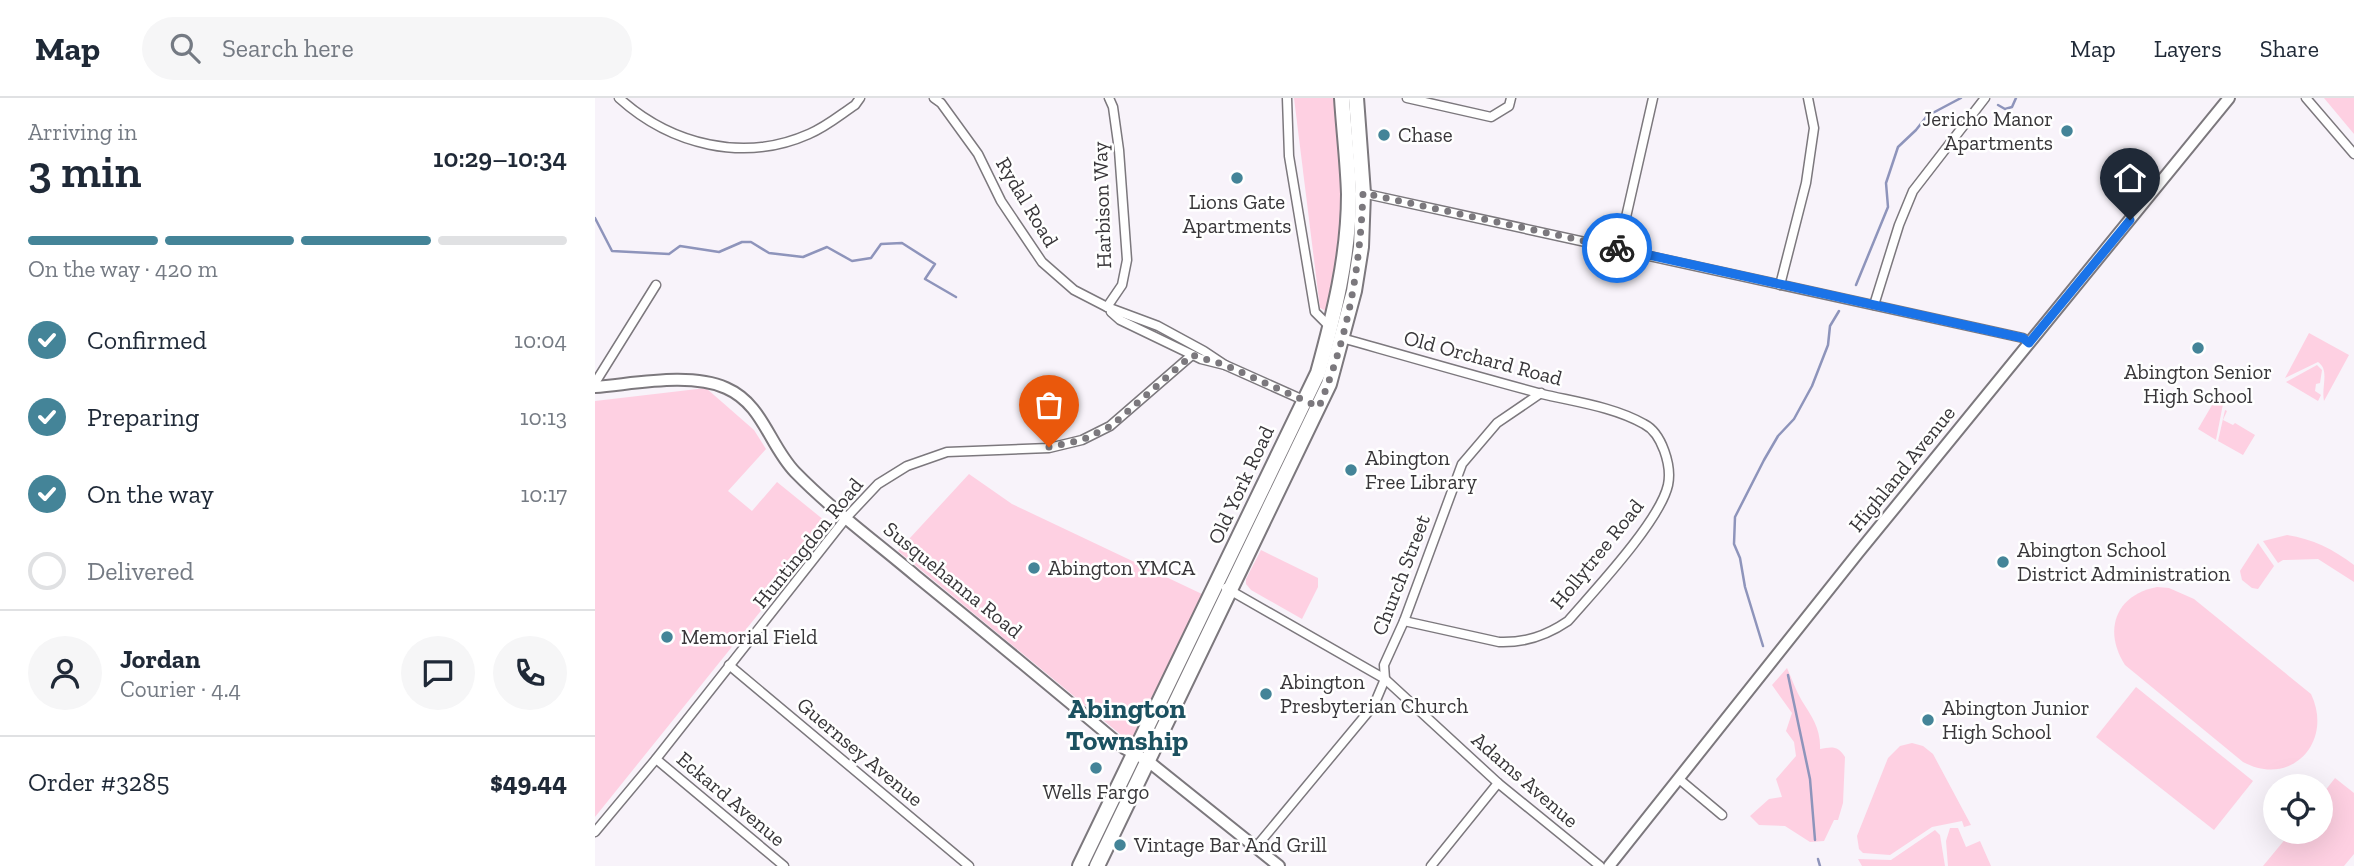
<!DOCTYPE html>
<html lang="en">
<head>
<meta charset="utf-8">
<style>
  body { margin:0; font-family:"Zilla Slab",serif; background:#f6f6f7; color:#1f2937; height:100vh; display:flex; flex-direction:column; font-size:26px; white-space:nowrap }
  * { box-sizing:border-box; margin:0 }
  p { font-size:23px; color:#747a83 }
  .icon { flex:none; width:38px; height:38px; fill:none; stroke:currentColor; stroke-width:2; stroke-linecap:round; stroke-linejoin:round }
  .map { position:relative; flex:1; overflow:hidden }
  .panel { display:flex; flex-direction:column; background:#fff; width:595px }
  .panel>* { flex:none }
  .buttons { position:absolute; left:1668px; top:676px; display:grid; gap:14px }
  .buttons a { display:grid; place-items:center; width:70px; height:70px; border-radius:50%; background:#fff; box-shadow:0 7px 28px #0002; font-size:35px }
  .pin { position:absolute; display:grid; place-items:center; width:60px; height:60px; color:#fff; margin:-72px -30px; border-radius:50% 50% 50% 0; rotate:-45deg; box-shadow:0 0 7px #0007 }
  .pin .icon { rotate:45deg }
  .courier { position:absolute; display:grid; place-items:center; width:70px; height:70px; margin:-35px; border:5px solid #1a73e8; border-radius:50%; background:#fff; color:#222; box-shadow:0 2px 9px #0007 }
  .summary em { font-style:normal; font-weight:600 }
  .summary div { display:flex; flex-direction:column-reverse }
  .summary { display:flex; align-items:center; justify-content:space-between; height:119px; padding:0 28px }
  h1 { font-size:46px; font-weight:600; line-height:52px }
  .bar { display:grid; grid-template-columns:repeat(4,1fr); gap:10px 7px; align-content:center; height:84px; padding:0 28px }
  .bar i { height:9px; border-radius:5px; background:#e0e1e3 }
  .bar .on { background:#448498 }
  .bar p { grid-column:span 4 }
  .line { display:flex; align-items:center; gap:18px; padding:0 28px; border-top:2px solid #e0e1e3 }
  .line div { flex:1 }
  .round { display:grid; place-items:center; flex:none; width:74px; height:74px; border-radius:37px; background:#f6f6f7 }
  ol { padding:0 28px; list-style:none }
  li { display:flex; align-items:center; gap:21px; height:77px }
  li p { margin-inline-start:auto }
  li .icon { padding:7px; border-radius:50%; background:#448498; color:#fff; stroke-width:4 }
  li:last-child { color:#747a83 }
  li i { width:38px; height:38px; border:4px solid #e0e1e3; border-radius:50% }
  header { display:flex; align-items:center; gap:42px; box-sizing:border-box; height:98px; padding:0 35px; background:#fff; border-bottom:2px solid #e0e1e3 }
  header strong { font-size:33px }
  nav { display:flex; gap:38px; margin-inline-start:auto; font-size:24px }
  .search { width:490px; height:63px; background:#f6f6f7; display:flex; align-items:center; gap:18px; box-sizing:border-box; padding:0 24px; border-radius:38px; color:#747a83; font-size:26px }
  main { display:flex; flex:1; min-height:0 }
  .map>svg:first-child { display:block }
  .green { fill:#fed0e2 }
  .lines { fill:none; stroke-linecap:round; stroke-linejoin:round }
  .stream { stroke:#8e94bb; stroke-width:2.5 }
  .street-casing { stroke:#7c787d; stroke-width:11 }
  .secondary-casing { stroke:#7c787d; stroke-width:14 }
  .highway-casing { stroke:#7c787d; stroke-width:18 }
  .street { stroke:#fff; stroke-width:8 }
  .secondary { stroke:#fff; stroke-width:10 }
  .highway { stroke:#fff; stroke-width:14 }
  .done { stroke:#7b787d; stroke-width:7; stroke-dasharray:0 12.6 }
  .route { stroke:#1a73e8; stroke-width:9 }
  .poi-dot { fill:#448498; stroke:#fff; stroke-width:2.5 }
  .labels { text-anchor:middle; stroke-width:5; stroke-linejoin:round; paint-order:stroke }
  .poi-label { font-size:21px; fill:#383639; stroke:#fff; text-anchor:start }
  .street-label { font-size:21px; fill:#383639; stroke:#fff }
  .district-label { font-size:28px; font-weight:bold; fill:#1c5160; stroke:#fff }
</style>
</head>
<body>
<header>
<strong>Map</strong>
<div class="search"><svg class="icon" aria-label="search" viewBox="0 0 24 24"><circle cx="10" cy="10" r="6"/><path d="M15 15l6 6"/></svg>Search here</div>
<nav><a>Map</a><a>Layers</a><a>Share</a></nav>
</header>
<main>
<section class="panel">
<div class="summary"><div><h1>3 min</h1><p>Arriving in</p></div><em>10:29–10:34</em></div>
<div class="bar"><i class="on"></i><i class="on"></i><i class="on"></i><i></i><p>On the way · 420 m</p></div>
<ol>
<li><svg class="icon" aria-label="check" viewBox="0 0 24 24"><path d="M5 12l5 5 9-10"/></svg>Confirmed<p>10:04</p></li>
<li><svg class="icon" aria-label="check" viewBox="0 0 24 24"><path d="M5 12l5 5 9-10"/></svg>Preparing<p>10:13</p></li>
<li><svg class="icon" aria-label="check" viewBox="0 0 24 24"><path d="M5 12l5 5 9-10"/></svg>On the way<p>10:17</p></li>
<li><i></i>Delivered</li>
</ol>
<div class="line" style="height:126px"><a class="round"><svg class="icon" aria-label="person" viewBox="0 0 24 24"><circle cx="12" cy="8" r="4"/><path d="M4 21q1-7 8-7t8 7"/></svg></a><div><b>Jordan</b><p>Courier · 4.4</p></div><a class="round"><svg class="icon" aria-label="chat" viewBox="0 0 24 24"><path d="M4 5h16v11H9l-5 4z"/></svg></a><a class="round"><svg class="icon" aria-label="phone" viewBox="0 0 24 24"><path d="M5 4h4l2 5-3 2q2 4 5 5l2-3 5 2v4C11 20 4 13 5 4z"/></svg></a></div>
<div class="line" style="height:91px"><div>Order #3285</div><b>$49.44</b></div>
</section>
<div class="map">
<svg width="1759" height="768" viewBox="0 0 1759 768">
  <rect width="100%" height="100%" fill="#f8f3fa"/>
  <g class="green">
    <path d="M699,0H741L747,59L748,134L733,214L725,210Z"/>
    <path d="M1729,0H1759V36Z"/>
    <path d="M1714,235L1754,257L1729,303C1726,289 1735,272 1723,264L1690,280Z"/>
    <path d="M1722,267L1727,272L1725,285L1721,286L1720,293L1726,297L1723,303L1691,284Z"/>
    <path d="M111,290L159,332L171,351L133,393L157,413L182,384L235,427L0,719V303Z"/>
    <path d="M1620,302L1628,306L1621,342L1603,331Z"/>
    <path d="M1630,312L1632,313L1628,322L1638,327L1640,325L1660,337L1648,357L1623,343Z"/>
    <path d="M374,376L417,406L607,496L537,640L531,641L303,453Z"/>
    <path d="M1692,437C1718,441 1738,451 1759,467V484L1723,461L1688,462L1683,465L1668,443Z"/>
    <path d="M1663,445L1679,468L1663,491L1657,490L1647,482L1645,473Z"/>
    <path d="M666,452L723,480V489L707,521L656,492L651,486V481Z"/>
    <path d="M1562,489L1574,490L1599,501L1716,596C1739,644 1696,690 1648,664L1530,567C1508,533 1520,497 1562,489Z"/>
    <path d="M1192,570C1197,581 1201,593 1207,603C1217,619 1226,631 1225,651C1236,649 1243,647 1250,659L1248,705L1243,722H1239L1229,743L1215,744L1190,728L1164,727L1155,718L1174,701L1187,699L1181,681L1201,658L1199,644L1191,633L1197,615L1177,587Z"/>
    <path d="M1541,589L1658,683L1619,732L1501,639Z"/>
    <path d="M1317,645L1328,648L1338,656L1376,727L1369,729L1367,723L1337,729L1295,757L1268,755L1264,751L1262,738L1293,660L1305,648Z"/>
    <path d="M1740,680L1759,695V756L1749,768H1668L1697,733H1726V698Z"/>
    <path d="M1355,730H1363L1371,749L1385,743L1396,768H1353L1351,743Z"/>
    <path d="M1340,732L1345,737L1350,768H1267L1263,761L1296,762Z"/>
  </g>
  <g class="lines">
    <g class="stream">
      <path d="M1403,7L1410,11L1417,9L1421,0"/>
      <path d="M0,120L17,153L74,156L85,148L124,154L147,144H156L174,155L208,159L232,149L257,163L276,160L286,146L307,145L340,166L330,181L361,199"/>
      <path d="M1261,187L1293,109L1291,85L1303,49L1321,32L1332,18L1366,0"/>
      <path d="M1168,548L1150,489L1145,460L1139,446L1140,419L1169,362L1183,338L1199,321L1217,288L1233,247L1235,228L1244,213"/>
      <path d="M1193,577L1215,681L1220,742"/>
      <path d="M1223,761L1225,768"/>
    </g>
    <g class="street-casing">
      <g id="street">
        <path d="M24,0C76,47 149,65 214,36C231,29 245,17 260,7L265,0"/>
        <path d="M339,0L346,5L383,56L406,103L447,164L479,192L512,209L563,228L609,253L630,267"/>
        <path d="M692,0L694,58L720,214L736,230"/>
        <path d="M812,0L896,19L914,8L916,0"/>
        <path d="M1711,0L1759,56"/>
        <path d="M767,95L1428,240L1434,245"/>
        <path d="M1024,150L1058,0"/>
        <path d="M1185,187L1211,85L1219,30L1213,0"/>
        <path d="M1279,207L1304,127L1318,93L1390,0"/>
        <path d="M512,209L527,187L532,162L524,52L518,9L514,0"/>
        <path d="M516,214L525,222L606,261L630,267L724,309"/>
        <path d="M747,240C814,259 880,278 947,296C981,304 1019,309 1049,326C1067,335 1077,368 1073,387C1065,423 999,493 973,523C951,538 930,545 904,544L809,523"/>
        <path d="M0,285L61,187"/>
        <path d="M631,490L790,581L903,685L1005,768"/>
        <path d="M134,567L374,768"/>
        <path d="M61,661L189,768"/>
        <path d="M1084,681L1127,717"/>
        <path d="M0,734L61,661L251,420L283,386L312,368L352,354L454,350L487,342L515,328L597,257"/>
        <path d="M661,749L779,607L790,581L789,567L809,523L867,366L902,325L946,295"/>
        <path d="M836,768L903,685"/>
      </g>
    </g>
    <g class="secondary-casing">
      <g id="secondary">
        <path d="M0,289C39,286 95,274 131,290C168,306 174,347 200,374C237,412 281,444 321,478C391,535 460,592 529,650L553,663L684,768"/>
        <path d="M1014,768L1263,455L1634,0"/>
      </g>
    </g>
    <g class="highway-casing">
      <g id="highway">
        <path d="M485,768L723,275C739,217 754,158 754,96C753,64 749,32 747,0"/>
        <path d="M502,768L734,286L759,193L766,149L768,95L761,0"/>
      </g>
    </g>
    <use href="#street" class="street"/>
    <use href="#secondary" class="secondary"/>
    <use href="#highway" class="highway"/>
  </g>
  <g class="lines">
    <path class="done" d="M454,349L487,342L516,328L597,257L630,267L724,309C753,238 765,171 768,95L1022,150"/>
    <path class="route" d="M1022,150L1428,240L1434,245L1535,122"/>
  </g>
  <g class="poi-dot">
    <circle cx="1472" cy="33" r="7"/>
    <circle cx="789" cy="37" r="7"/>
    <circle cx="642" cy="80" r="7"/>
    <circle cx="1603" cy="250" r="7"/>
    <circle cx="756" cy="372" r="7"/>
    <circle cx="1408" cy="464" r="7"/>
    <circle cx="439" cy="470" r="7"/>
    <circle cx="72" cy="539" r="7"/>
    <circle cx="671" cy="596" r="7"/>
    <circle cx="1333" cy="622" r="7"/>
    <circle cx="501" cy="670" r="7"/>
    <circle cx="525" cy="747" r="7"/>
  </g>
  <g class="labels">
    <g class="poi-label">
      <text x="1458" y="28" text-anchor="end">Jericho Manor<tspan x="1458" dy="24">Apartments</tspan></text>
      <text x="803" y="44">Chase</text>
      <text x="642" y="111" text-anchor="middle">Lions Gate<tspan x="642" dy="24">Apartments</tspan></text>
      <text x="1603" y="281" text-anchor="middle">Abington Senior<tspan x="1603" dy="24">High School</tspan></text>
      <text x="770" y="367">Abington<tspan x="770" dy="24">Free Library</tspan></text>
      <text x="1422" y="459">Abington School<tspan x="1422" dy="24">District Administration</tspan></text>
      <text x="453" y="477">Abington YMCA</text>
      <text x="86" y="546">Memorial Field</text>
      <text x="685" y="591">Abington<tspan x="685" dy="24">Presbyterian Church</tspan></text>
      <text x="1347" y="617">Abington Junior<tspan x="1347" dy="24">High School</tspan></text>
      <text x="501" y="701" text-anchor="middle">Wells Fargo</text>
      <text x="539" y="754">Vintage Bar And Grill</text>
    </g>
    <g class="street-label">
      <text transform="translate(432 104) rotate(59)" y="7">Rydal Road</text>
      <text transform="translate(507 107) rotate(-92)" y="7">Harbison Way</text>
      <text transform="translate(888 260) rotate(15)" y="7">Old Orchard Road</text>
      <text transform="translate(1307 371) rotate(-51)" y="7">Highland Avenue</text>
      <text transform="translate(646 387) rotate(-65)" y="7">Old York Road</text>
      <text transform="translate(213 445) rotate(-51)" y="7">Huntingdon Road</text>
      <text transform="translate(1002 456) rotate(-51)" y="7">Hollytree Road</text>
      <text transform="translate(806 477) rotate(-69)" y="7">Church Street</text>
      <text transform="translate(358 482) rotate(39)" y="7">Susquehanna Road</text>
      <text transform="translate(265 654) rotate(40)" y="7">Guernsey Avenue</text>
      <text transform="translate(930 682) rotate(41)" y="7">Adams Avenue</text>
      <text transform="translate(136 701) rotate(40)" y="7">Eckard Avenue</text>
    </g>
    <g class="district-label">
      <text x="532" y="620">Abington<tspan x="532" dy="32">Township</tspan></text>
    </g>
  </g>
</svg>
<div class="buttons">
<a><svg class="icon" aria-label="locate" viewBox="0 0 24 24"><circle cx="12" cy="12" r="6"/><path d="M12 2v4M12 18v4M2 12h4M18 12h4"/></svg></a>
</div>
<div class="pin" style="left:454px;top:349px;background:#ea580c"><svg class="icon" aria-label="bag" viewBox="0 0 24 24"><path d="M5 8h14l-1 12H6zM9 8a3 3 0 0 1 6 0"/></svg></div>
<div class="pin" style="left:1535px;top:122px;background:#1f2937"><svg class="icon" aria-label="home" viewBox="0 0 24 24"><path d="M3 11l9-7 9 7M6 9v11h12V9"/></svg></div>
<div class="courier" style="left:1022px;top:150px"><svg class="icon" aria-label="bike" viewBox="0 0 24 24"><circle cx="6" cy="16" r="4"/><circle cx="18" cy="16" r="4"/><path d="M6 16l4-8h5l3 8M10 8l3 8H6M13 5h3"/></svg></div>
</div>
</main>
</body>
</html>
